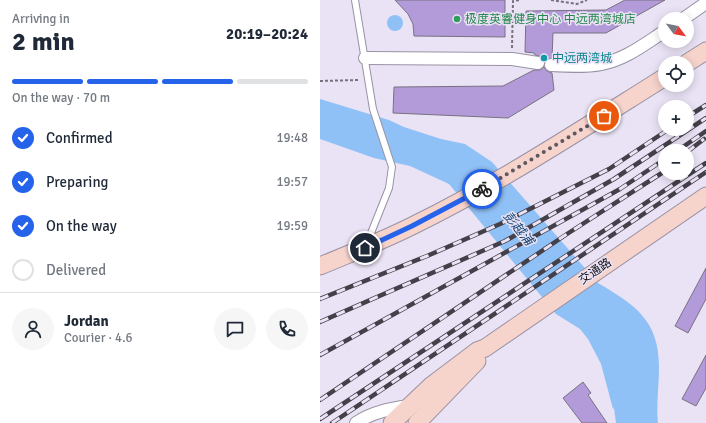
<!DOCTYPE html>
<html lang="en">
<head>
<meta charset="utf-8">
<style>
  body { margin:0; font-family:Signika,"Noto Sans SC",sans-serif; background:#f6f6f7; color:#1f2937; height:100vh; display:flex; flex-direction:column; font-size:15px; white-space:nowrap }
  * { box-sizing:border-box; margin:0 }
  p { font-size:13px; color:#747a83 }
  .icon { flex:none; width:22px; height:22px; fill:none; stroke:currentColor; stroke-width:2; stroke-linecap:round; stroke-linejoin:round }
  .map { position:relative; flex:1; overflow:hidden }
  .drawer { display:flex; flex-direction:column; background:#fff; width:320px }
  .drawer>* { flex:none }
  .needle { width:26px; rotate:122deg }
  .tools { position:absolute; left:338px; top:12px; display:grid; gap:8px }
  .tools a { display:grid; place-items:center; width:36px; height:36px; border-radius:50%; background:#fff; box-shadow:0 2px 10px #0003; font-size:20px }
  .pin { position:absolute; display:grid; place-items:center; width:34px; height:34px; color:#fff; margin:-17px; border:2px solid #fff; border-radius:50%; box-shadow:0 1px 4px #0007 }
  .courier { position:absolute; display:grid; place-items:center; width:40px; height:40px; margin:-20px; border:3px solid #2563eb; border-radius:50%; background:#fff; color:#222; box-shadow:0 1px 5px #0007 }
  .head em { font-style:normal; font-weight:700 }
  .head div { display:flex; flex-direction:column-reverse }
  .head { display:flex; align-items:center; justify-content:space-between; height:68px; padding:0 12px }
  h1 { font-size:26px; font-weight:700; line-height:30px }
  .bar { display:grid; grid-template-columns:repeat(4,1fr); gap:6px 4px; align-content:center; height:48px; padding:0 12px }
  .bar i { height:5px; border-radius:3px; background:#e0e1e3 }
  .bar .current { background:#2563eb }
  .bar p { grid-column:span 4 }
  .line { display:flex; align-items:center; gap:10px; padding:0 12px; border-top:1px solid #e0e1e3 }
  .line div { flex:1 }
  .round { display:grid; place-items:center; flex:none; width:42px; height:42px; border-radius:21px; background:#f6f6f7 }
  ol { padding:0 12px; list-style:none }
  li { display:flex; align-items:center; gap:12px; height:44px }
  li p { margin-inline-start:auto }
  li .icon { padding:4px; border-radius:50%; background:#2563eb; color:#fff; stroke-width:4 }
  li:last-child { color:#747a83 }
  li i { width:22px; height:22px; border:2px solid #e0e1e3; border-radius:50% }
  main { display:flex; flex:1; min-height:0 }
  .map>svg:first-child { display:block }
  .water { fill:#90c1f6 }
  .building { fill:#b39ad8; stroke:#787282 }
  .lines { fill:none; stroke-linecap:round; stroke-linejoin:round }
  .lane-casing { stroke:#9992a4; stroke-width:8 }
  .street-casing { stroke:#9992a4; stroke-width:14 }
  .secondary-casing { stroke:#9992a4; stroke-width:19 }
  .path { stroke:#76717d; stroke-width:2; stroke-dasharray:3 2; stroke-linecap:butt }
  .lane { stroke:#fff; stroke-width:6 }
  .street { stroke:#fff; stroke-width:12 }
  .secondary { stroke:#f6d3cb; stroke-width:17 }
  .rail-casing { stroke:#444049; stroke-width:4.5 }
  .rail { stroke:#eae3f6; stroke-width:3; stroke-dasharray:9; stroke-linecap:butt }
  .done { stroke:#5c5862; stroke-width:4; stroke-dasharray:0 7.2 }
  .route { stroke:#2563eb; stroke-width:5 }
  .leisure-dot { fill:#2e9e5b; stroke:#eae3f6; stroke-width:1.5 }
  .culture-dot { fill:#0f9aa8; stroke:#eae3f6; stroke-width:1.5 }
  .labels { text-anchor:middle; stroke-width:3; stroke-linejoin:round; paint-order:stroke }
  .leisure-label { font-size:12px; fill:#27864d; stroke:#eae3f6; text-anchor:start }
  .culture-label { font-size:12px; fill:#0d838f; stroke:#eae3f6; text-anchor:start }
  .street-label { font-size:12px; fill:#100d13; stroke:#eae3f6 }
  .water-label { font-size:13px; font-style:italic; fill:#134575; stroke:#eae3f6 }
</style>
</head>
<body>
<main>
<section class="drawer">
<div class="head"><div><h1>2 min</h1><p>Arriving in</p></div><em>20:19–20:24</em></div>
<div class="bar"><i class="current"></i><i class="current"></i><i class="current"></i><i></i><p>On the way · 70 m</p></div>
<ol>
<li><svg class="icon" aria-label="check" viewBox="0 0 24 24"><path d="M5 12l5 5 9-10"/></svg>Confirmed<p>19:48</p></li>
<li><svg class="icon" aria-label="check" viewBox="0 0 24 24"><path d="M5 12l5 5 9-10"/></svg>Preparing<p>19:57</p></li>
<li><svg class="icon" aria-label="check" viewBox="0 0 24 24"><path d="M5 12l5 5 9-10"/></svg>On the way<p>19:59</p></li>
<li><i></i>Delivered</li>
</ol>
<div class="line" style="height:72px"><a class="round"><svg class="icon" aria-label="person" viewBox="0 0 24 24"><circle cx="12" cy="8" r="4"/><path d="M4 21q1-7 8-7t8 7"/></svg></a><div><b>Jordan</b><p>Courier · 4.6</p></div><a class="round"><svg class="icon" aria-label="chat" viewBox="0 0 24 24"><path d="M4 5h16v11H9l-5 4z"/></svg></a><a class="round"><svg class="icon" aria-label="phone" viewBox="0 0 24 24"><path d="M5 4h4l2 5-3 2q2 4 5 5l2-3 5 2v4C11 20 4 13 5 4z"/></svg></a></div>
</section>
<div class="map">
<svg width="386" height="423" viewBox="0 0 386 423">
  <rect width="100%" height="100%" fill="#eae3f6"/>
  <g class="water">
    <circle cx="75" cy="23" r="8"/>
    <path d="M0,99L69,120L84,127L121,139L145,144L172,162L278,283C315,305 339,320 339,367C339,386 336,405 338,423H296L294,408L293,409L281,364L268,339L260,329L236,314L129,184L90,166L54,158L0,139Z"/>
  </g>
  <g class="building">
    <path d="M75,0H185V37L94,36L93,24L88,14Z"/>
    <path d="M305,0H345L286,33H233L232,58L225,61L222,57L215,55L214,53L205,52L206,11L286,10Z"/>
    <path d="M224,67L227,71L232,73L234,90L188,118L73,113L74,87L183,86L214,70H220Z"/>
    <path d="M386,268V299L368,333L355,326Z"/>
    <path d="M386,355V388L376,406L362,399Z"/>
    <path d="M263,382L271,393L268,395L287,423H262L243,398Z"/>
  </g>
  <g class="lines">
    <g class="lane-casing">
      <path id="lane" d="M35,0L53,109L72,167L69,188L47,243"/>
    </g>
    <g class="street-casing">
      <g id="street">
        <path d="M363,19L386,3"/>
        <path d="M45,58L192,59L218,63"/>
        <path d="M231,65C248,66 265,67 281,64C305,60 326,43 345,31"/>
        <path d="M36,423C52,412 70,409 88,406"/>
      </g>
    </g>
    <g class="secondary-casing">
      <g id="secondary">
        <path d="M367,63L386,51"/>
        <path d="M0,266C31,253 62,241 92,226C180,183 262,129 345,77"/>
        <path d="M72,423L112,385L157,351L165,348L386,196"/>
        <path d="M97,423L157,361"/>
      </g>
    </g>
    <g class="path">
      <path d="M231,0L257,4L267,0"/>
      <path d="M192,48L193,1L201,0"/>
      <path d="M0,81L39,80"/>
    </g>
    <use href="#lane" class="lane"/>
    <use href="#street" class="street"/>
    <use href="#secondary" class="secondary"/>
    <g class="rail-casing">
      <g id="rail">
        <path d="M367,117L386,105"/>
        <path d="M357,151L386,131"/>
        <path d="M367,152L384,139"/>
        <path d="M0,299L107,256L180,224L289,169L349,129"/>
        <path d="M0,322L185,241L294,179L386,118"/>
        <path d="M0,355L300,189L345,159"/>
        <path d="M0,400L247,234L345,171"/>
        <path d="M0,419L386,163"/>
        <path d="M12,423L386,172"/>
      </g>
    </g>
    <use href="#rail" class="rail"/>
  </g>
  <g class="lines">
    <path class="done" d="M162,189L284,116"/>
    <path class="route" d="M45,248L92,226L162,189"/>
  </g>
  <circle class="leisure-dot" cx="137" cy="19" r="4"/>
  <circle class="culture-dot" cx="224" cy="58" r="4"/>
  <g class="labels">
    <g class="leisure-label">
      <text x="145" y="23">极度英睿健身中心 中远两湾城店</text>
    </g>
    <g class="culture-label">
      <text x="232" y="62">中远两湾城</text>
    </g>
    <g class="street-label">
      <text transform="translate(275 271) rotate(-34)" y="4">交通路</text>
    </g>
    <g class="water-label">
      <text transform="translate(199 228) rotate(51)" y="5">彭越浦</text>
    </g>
  </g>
</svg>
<div class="tools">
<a><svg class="needle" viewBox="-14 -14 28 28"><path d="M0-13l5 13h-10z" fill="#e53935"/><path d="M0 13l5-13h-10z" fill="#747a83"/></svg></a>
<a><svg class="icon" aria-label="locate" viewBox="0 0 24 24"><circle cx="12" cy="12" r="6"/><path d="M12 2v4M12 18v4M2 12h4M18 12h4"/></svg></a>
<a>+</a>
<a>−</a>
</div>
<div class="pin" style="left:284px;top:116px;background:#ea580c"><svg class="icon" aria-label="bag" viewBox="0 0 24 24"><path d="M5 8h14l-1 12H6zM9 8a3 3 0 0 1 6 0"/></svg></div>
<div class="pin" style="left:45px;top:248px;background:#1f2937"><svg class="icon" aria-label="home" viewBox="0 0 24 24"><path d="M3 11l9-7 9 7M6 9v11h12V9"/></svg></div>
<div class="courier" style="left:162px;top:189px"><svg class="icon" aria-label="bike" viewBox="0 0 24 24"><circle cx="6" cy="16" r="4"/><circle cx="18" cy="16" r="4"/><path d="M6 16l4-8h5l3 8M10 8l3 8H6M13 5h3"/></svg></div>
</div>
</main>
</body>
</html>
